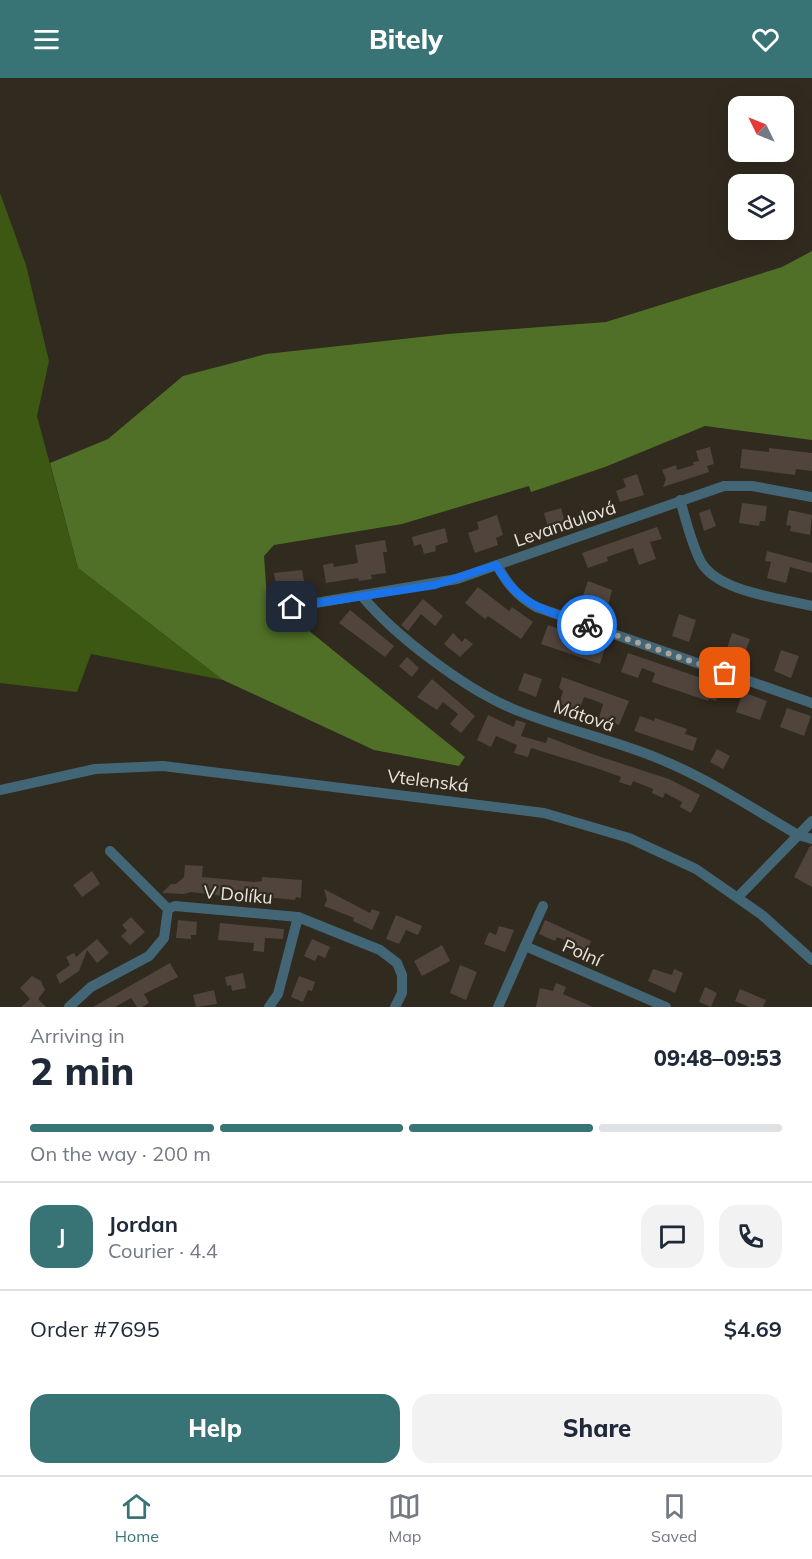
<!DOCTYPE html>
<html lang="en">
<head>
<meta charset="utf-8">
<style>
  body { margin:0; font-family:Mulish,sans-serif; background:#f2f2f3; color:#1f2937; height:100vh; display:flex; flex-direction:column; font-size:22px; white-space:nowrap }
  * { box-sizing:border-box; margin:0 }
  p { font-size:20px; color:#747a83 }
  .icon { flex:none; width:33px; height:33px; fill:none; stroke:currentColor; stroke-width:2; stroke-linecap:round; stroke-linejoin:round }
  .map { position:relative; height:929px; overflow:hidden }
  .sheet { display:flex; flex-direction:column; background:#fff; flex:1 }
  .sheet>* { flex:none }
  .needle { width:39px; rotate:313deg }
  .controls { position:absolute; left:728px; top:18px; display:grid; gap:12px }
  .controls a { display:grid; place-items:center; width:66px; height:66px; border-radius:12px; background:#fff; box-shadow:0 6px 24px #0002; font-size:30px }
  .pin { position:absolute; display:grid; place-items:center; width:51px; height:51px; color:#fff; margin:-26px; border-radius:12px; box-shadow:0 3px 9px #0006 }
  .courier { position:absolute; display:grid; place-items:center; width:60px; height:60px; margin:-30px; border:4px solid #1a73e8; border-radius:50%; background:#fff; color:#222; box-shadow:0 2px 8px #0007 }
  .head em { font-style:normal; font-weight:800 }
  .head div { display:flex; flex-direction:column-reverse }
  .head { display:flex; align-items:center; justify-content:space-between; height:102px; padding:0 30px }
  h1 { font-size:39px; font-weight:800; line-height:45px }
  .bar { display:grid; grid-template-columns:repeat(4,1fr); gap:9px 6px; align-content:center; height:72px; padding:0 30px }
  .bar i { height:8px; border-radius:4px; background:#e0e1e3 }
  .bar .selected { background:#387375 }
  .bar p { grid-column:span 4 }
  .line { display:flex; align-items:center; gap:15px; padding:0 30px; border-top:2px solid #e0e1e3 }
  .line div { flex:1 }
  .round { display:grid; place-items:center; flex:none; width:63px; height:63px; border-radius:18px; background:#f2f2f3 }
  .action { display:flex; gap:12px; margin-top:auto; padding:12px 30px }
  .action a { flex:1; height:69px; border-radius:18px; background:#387375; color:#fff; font-size:24px; font-weight:800; line-height:69px; text-align:center }
  .action a+a { background:#f2f2f3; color:#1f2937 }
  header { display:flex; justify-content:space-between; align-items:center; height:78px; padding:0 30px; background:#387375; color:#fff; font-size:27px; font-weight:800 }
  .dock { display:flex; justify-content:space-around; align-items:center; height:84px; border-top:2px solid #e0e1e3; background:#fff; font-size:16px; color:#747a83 }
  .dock a { display:grid; justify-items:center; gap:3px }
  .dock .selected { color:#387375 }
  .map>svg:first-child { display:block }
  .green { fill:#3c5813 }
  .forest { fill:#507027 }
  .building { fill:#51443d }
  .lines { fill:none; stroke-linecap:round; stroke-linejoin:round }
  .minor { stroke:#436677; stroke-width:10 }
  .done { stroke:#a9a39a; stroke-width:6; stroke-dasharray:0 10.8 }
  .route { stroke:#1a73e8; stroke-width:8 }
  .labels { text-anchor:middle; stroke-width:4.5; stroke-linejoin:round; paint-order:stroke }
  .street-label { font-size:18px; fill:#e9e4dd; stroke:#312a1f }
</style>
</head>
<body>
<header><svg class="icon" aria-label="menu" viewBox="0 0 24 24"><path d="M4 6h16M4 12h16M4 18h16"/></svg>Bitely<svg class="icon" aria-label="heart" viewBox="0 0 24 24"><path d="M12 20l-8-8c-3-5 5-10 8-4 3-6 11-1 8 4z"/></svg></header>
<div class="map">
<svg width="812" height="929" viewBox="0 0 812 929">
  <rect width="100%" height="100%" fill="#312a1f"/>
  <path class="green" d="M0,115L26,187L49,283L37,338L78,490L223,602L91,576L77,614L0,605Z"/>
  <path class="forest" d="M812,173V362L705,348L605,389L531,414L529,408L402,446L274,467L264,478L268,535H287L465,679L459,688L374,672L223,602L78,490L50,385L108,361L183,298L266,276L448,256L606,244L782,189Z"/>
  <g class="building">
    <path d="M710,369L714,386L707,388L709,394L663,409L666,401L662,392L676,387L677,392L694,387L693,384L699,383L696,373Z"/>
    <path d="M769,370L812,375V393L796,391L795,397L740,390L742,371L769,374Z"/>
    <path d="M637,396L644,417L620,424L616,413L626,409L623,401Z"/>
    <path d="M742,425L767,428L765,443H760L759,448L739,445Z"/>
    <path d="M561,430L565,444L548,449L544,435Z"/>
    <path d="M710,431L716,448L704,453L699,435Z"/>
    <path d="M789,432L812,437L810,457L790,453L791,448L786,447Z"/>
    <path d="M497,437L503,457L496,460L498,467L475,475L468,455L479,451L477,444Z"/>
    <path d="M657,449L662,461L650,464L656,481L639,487L633,470L607,479L608,483L588,490L582,475Z"/>
    <path d="M445,450L448,464L435,468L436,473L424,476L421,466L414,468L412,459Z"/>
    <path d="M385,462L387,474H383L386,495L371,497L372,501L359,503L358,500L326,505L323,487L333,485L334,489L358,485L355,467Z"/>
    <path d="M767,473L812,485V495L790,489L786,505L767,500L771,484L765,483Z"/>
    <path d="M302,492L305,508L277,513L274,495Z"/>
    <path d="M588,503L612,512L606,536L591,531L589,535L578,532Z"/>
    <path d="M478,509L509,533L512,529L533,544L521,561L488,538L485,541L465,525Z"/>
    <path d="M423,521L443,538L435,548L421,536L408,553L401,547Z"/>
    <path d="M350,532L394,568L385,579L339,545Z"/>
    <path d="M679,536L696,542L689,564L672,558Z"/>
    <path d="M548,547L606,567L600,586L541,566Z"/>
    <path d="M453,555L462,564L465,560L473,566L460,579L444,566Z"/>
    <path d="M732,555L750,561L742,583L725,577Z"/>
    <path d="M781,572L799,578L791,600L774,593Z"/>
    <path d="M628,575L722,607L716,623L709,621L708,623L652,604L655,595L642,590L638,600L621,594Z"/>
    <path d="M407,579L419,590L412,599L399,588Z"/>
    <path d="M524,595L542,601L536,619L518,612Z"/>
    <path d="M562,599L629,623L619,647L599,640L603,626L593,622L584,619L579,633L559,626L563,613L559,610Z"/>
    <path d="M432,601L475,638L461,655L450,646L458,636L443,624L437,632L417,619Z"/>
    <path d="M743,614L767,623L760,642L736,634Z"/>
    <path d="M787,630L811,638L804,658L780,649Z"/>
    <path d="M488,637L514,649L516,642L526,645L521,658L546,665L548,659L589,675L669,701L700,717L691,735L680,729L682,724L665,715L663,720L652,715L653,711L633,703L631,708L619,704L621,699L599,691L531,670L528,679L514,675L517,667L496,658L491,669L477,662Z"/>
    <path d="M640,638L654,643L655,640L687,651L685,656L697,660L693,673L634,653Z"/>
    <path d="M717,671L730,678L723,691L710,684Z"/>
    <path d="M810,768H812V809L794,799Z"/>
    <path d="M185,787L203,788L202,799L254,804L262,803V799L302,802L301,820L296,819L295,822L253,818V814L224,812L223,818L191,814L184,816L162,815L171,806H176L184,799Z"/>
    <path d="M92,793L100,806L82,819L73,807Z"/>
    <path d="M324,811L370,835L372,831L380,834L372,852L353,843L354,840L324,828L327,822Z"/>
    <path d="M396,837L422,848L418,857L406,852L399,866L386,861Z"/>
    <path d="M131,839L145,854L130,867L121,858L127,853L122,847Z"/>
    <path d="M178,842L197,844L196,857H191V861L176,860Z"/>
    <path d="M545,842L591,863L586,876L575,871L576,867L557,859L555,863L539,856Z"/>
    <path d="M220,845L284,851L283,861L265,860L264,874L253,873L254,865L218,862Z"/>
    <path d="M499,848L514,852L505,874L484,866L489,854L496,857Z"/>
    <path d="M97,861L109,875L97,885L87,872L79,893L60,906L56,897L70,887L66,879L74,875L76,879Z"/>
    <path d="M312,861L330,869L325,880L318,877L315,883L304,878Z"/>
    <path d="M442,867L450,883L422,898L414,883Z"/>
    <path d="M170,885L178,899L144,916L149,925L142,929H137L131,920L115,929H93Z"/>
    <path d="M460,887L477,894L466,922L450,915Z"/>
    <path d="M653,891L672,897L674,891L683,895L675,915L648,903Z"/>
    <path d="M243,895L246,910L232,913L231,907L227,908L225,899Z"/>
    <path d="M32,898L41,903L45,912L38,921L46,929H21L30,921L20,910Z"/>
    <path d="M299,898L315,904L312,913L308,912L303,924L291,919Z"/>
    <path d="M556,905L566,909L563,916L593,929H536L540,910L553,913Z"/>
    <path d="M705,909L717,915L711,929L699,924Z"/>
    <path d="M740,911L766,922L763,929H749L735,923Z"/>
    <path d="M214,912L217,926L196,929L193,917Z"/>
  </g>
  <g class="lines">
    <g class="minor">
      <path d="M680,422C686,442 691,465 701,484C718,514 780,520 812,528"/>
      <path d="M497,487C507,506 517,518 536,529L812,625"/>
      <path d="M362,518C394,557 464,610 511,630C560,651 613,661 662,682C710,702 754,731 798,757L812,761"/>
      <path d="M292,529L457,501L724,408H752L812,419"/>
      <path d="M0,712L95,691L163,688L544,735L629,760L696,791L762,837L812,882"/>
      <path d="M110,773L168,831"/>
      <path d="M738,819L812,743"/>
      <path d="M543,828L525,868L666,929"/>
      <path d="M69,929L91,909L149,878L164,860L168,831L175,828L298,839L380,872L397,885L402,897V915L395,929"/>
      <path d="M269,929L278,916L298,839"/>
      <path d="M498,929L525,868"/>
    </g>
  </g>
  <g class="lines">
    <path class="done" d="M587,547L725,595"/>
    <path class="route" d="M292,529L435,507L496,487C519,528 545,532 587,547"/>
  </g>
  <g class="labels">
    <g class="street-label">
      <text transform="translate(565 446) rotate(-19)" y="6">Levandulová</text>
      <text transform="translate(584 638) rotate(19)" y="6">Mátová</text>
      <text transform="translate(428 703) rotate(7)" y="6">Vtelenská</text>
      <text transform="translate(238 817) rotate(5)" y="6">V Dolíku</text>
      <text transform="translate(582 875) rotate(24)" y="6">Polní</text>
    </g>
  </g>
</svg>
<div class="controls">
<a><svg class="needle" viewBox="-14 -14 28 28"><path d="M0-13l5 13h-10z" fill="#e53935"/><path d="M0 13l5-13h-10z" fill="#747a83"/></svg></a>
<a><svg class="icon" aria-label="layers" viewBox="0 0 24 24"><path d="M12 4l9 5-9 5-9-5zM3 14l9 5 9-5"/></svg></a>
</div>
<div class="pin" style="left:725px;top:595px;background:#ea580c"><svg class="icon" aria-label="bag" viewBox="0 0 24 24"><path d="M5 8h14l-1 12H6zM9 8a3 3 0 0 1 6 0"/></svg></div>
<div class="pin" style="left:292px;top:529px;background:#1f2937"><svg class="icon" aria-label="home" viewBox="0 0 24 24"><path d="M3 11l9-7 9 7M6 9v11h12V9"/></svg></div>
<div class="courier" style="left:587px;top:547px"><svg class="icon" aria-label="bike" viewBox="0 0 24 24"><circle cx="6" cy="16" r="4"/><circle cx="18" cy="16" r="4"/><path d="M6 16l4-8h5l3 8M10 8l3 8H6M13 5h3"/></svg></div>
</div>
<section class="sheet">
<div class="head"><div><h1>2 min</h1><p>Arriving in</p></div><em>09:48–09:53</em></div>
<div class="bar"><i class="selected"></i><i class="selected"></i><i class="selected"></i><i></i><p>On the way · 200 m</p></div>
<div class="line" style="height:108px"><b class="round" style="background:#387375;color:#fff">J</b><div><b>Jordan</b><p>Courier · 4.4</p></div><a class="round"><svg class="icon" aria-label="chat" viewBox="0 0 24 24"><path d="M4 5h16v11H9l-5 4z"/></svg></a><a class="round"><svg class="icon" aria-label="phone" viewBox="0 0 24 24"><path d="M5 4h4l2 5-3 2q2 4 5 5l2-3 5 2v4C11 20 4 13 5 4z"/></svg></a></div>
<div class="line" style="height:78px"><div>Order #7695</div><b>$4.69</b></div>
<div class="action"><a>Help</a><a>Share</a></div>
</section>
<nav class="dock">
<a class="selected"><svg class="icon" aria-label="home" viewBox="0 0 24 24"><path d="M3 11l9-7 9 7M6 9v11h12V9"/></svg>Home</a>
<a><svg class="icon" aria-label="map" viewBox="0 0 24 24"><path d="M3 6l6-2 6 2 6-2v14l-6 2-6-2-6 2zM9 4v14M15 6v14"/></svg>Map</a>
<a><svg class="icon" aria-label="saved" viewBox="0 0 24 24"><path d="M7 4h10v16l-5-4-5 4z"/></svg>Saved</a>
</nav>
</body>
</html>
